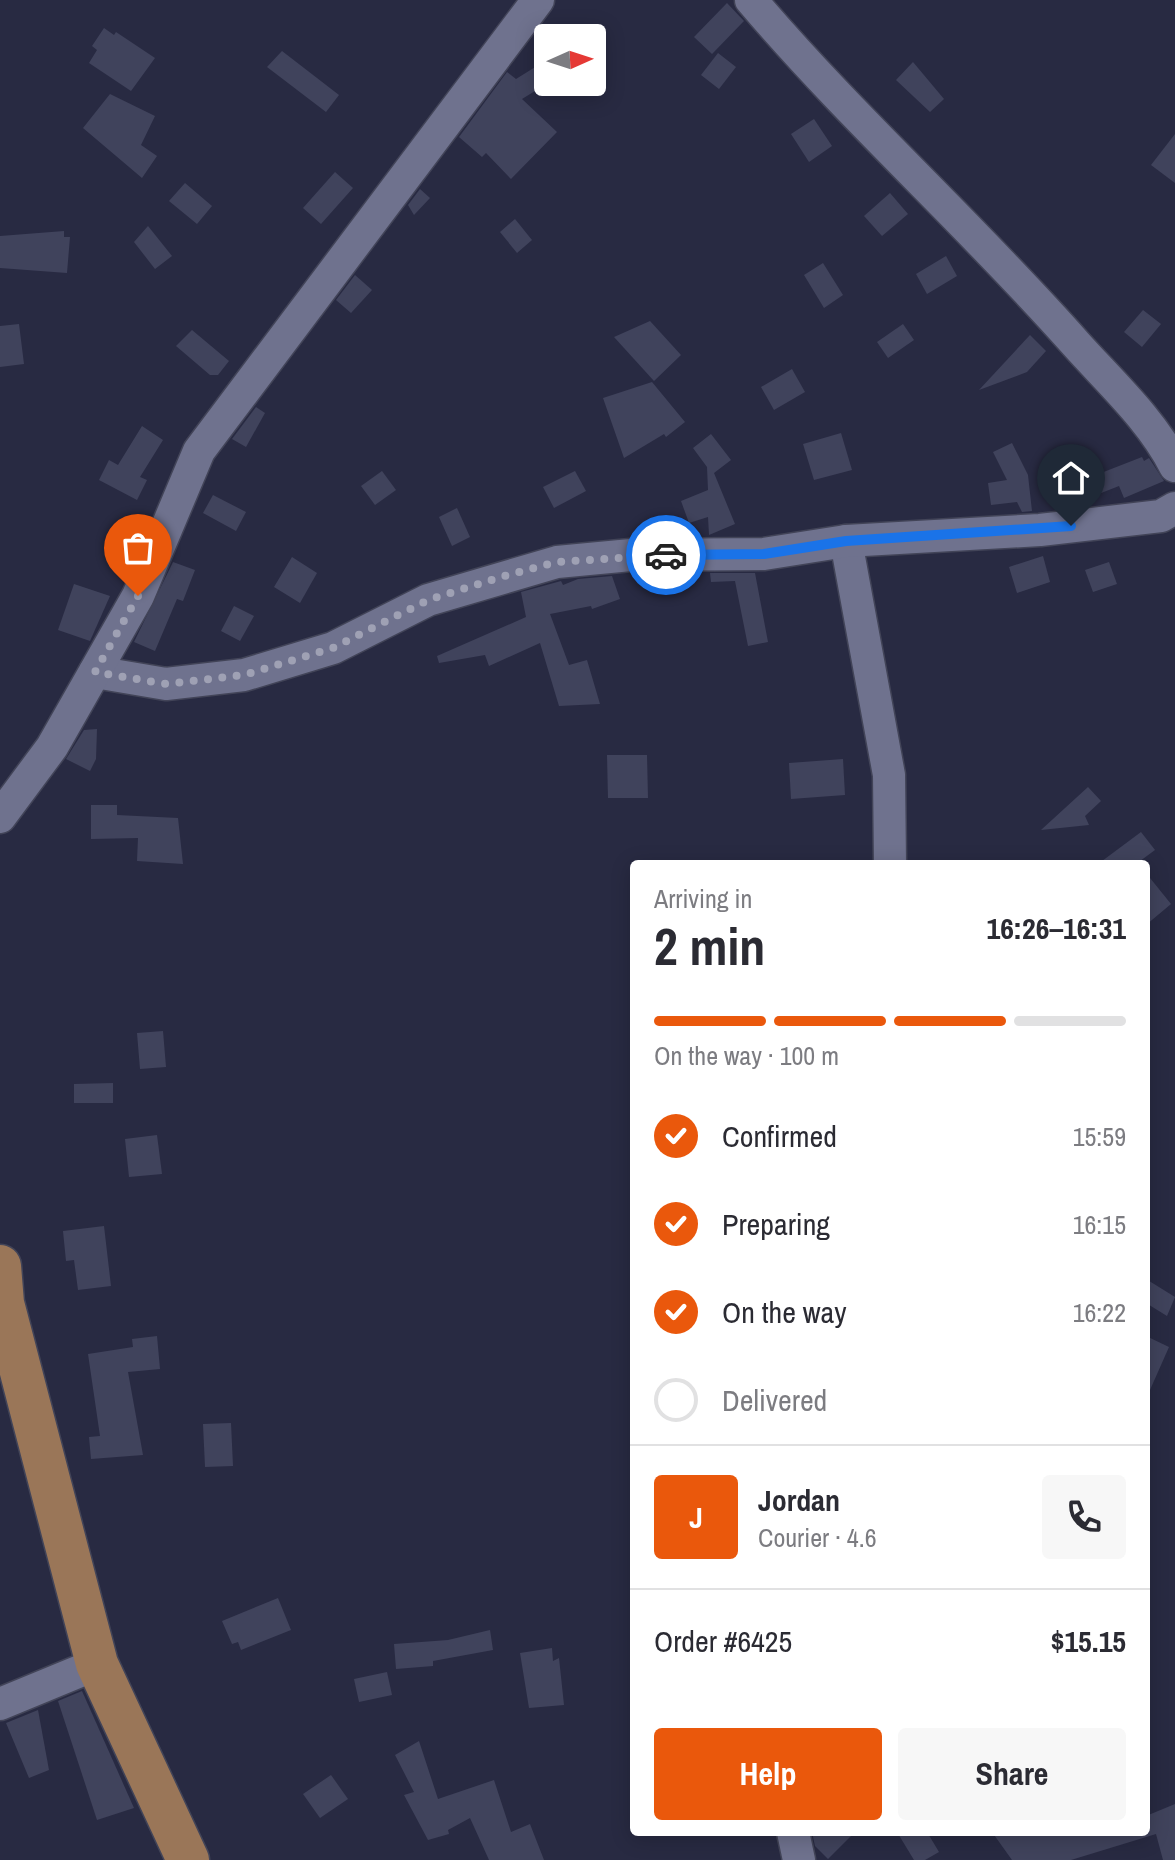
<!DOCTYPE html>
<html lang="en">
<head>
<meta charset="utf-8">
<style>
  body { margin:0; font-family:"Archivo Narrow",sans-serif; background:#f7f7f7; color:#2b2b33; height:100vh; display:flex; flex-direction:column; font-size:30px; white-space:nowrap }
  * { box-sizing:border-box; margin:0 }
  p { font-size:26px; color:#7c7c81 }
  .icon { flex:none; width:44px; height:44px; fill:none; stroke:currentColor; stroke-width:2; stroke-linecap:round; stroke-linejoin:round }
  .map { position:relative; flex:1; overflow:hidden }
  .details { position:absolute; left:630px; top:860px; width:520px; height:976px; display:flex; flex-direction:column; background:#fff; border-radius:8px; box-shadow:0 4px 20px #0003 }
  .details>* { flex:none }
  .needle { width:52px; rotate:87deg }
  .controls { position:absolute; left:534px; top:24px; display:grid; gap:16px }
  .controls a { display:grid; place-items:center; width:72px; height:72px; border-radius:8px; background:#fff; box-shadow:0 4px 20px #0003; font-size:40px }
  .pin { position:absolute; display:grid; place-items:center; width:68px; height:68px; color:#fff; margin:-82px -34px; border-radius:50% 50% 50% 0; rotate:-45deg; box-shadow:0 0 8px #0007 }
  .pin .icon { rotate:45deg }
  .courier { position:absolute; display:grid; place-items:center; width:80px; height:80px; margin:-40px; border:6px solid #1a73e8; border-radius:50%; background:#fff; color:#222; box-shadow:0 2px 10px #0007 }
  .head em { font-style:normal; font-weight:700 }
  .head div { display:flex; flex-direction:column-reverse }
  .head { display:flex; align-items:center; justify-content:space-between; height:136px; padding:0 24px }
  h1 { font-size:52px; font-weight:700; line-height:60px }
  .bar { display:grid; grid-template-columns:repeat(4,1fr); gap:12px 8px; align-content:center; height:96px; padding:0 24px }
  .bar i { height:10px; border-radius:6px; background:#e1e1e2 }
  .bar .active { background:#ea580c }
  .bar p { grid-column:span 4 }
  .line { display:flex; align-items:center; gap:20px; padding:0 24px; border-top:2px solid #e1e1e2 }
  .line div { flex:1 }
  .round { display:grid; place-items:center; flex:none; width:84px; height:84px; border-radius:8px; background:#f7f7f7 }
  ol { padding:0 24px; list-style:none }
  li { display:flex; align-items:center; gap:24px; height:88px }
  li p { margin-inline-start:auto }
  li .icon { padding:8px; border-radius:50%; background:#ea580c; color:#fff; stroke-width:4 }
  li:last-child { color:#7c7c81 }
  li i { width:44px; height:44px; border:4px solid #e1e1e2; border-radius:50% }
  .primary-button { display:flex; gap:16px; margin-top:auto; padding:16px 24px }
  .primary-button a { flex:1; height:92px; border-radius:8px; background:#ea580c; color:#fff; font-size:32px; font-weight:700; line-height:92px; text-align:center }
  .primary-button a+a { background:#f7f7f7; color:#2b2b33 }
  .map>svg:first-child { display:block }
  .building { fill:#40435c }
  .lines { fill:none; stroke-linecap:round; stroke-linejoin:round }
  .minor-casing { stroke:#424458; stroke-width:35 }
  .major-casing { stroke:#424458; stroke-width:45 }
  .minor { stroke:#6f728e; stroke-width:32 }
  .major { stroke:#9a7658; stroke-width:42 }
  .done { stroke:#9fa1b4; stroke-width:8; stroke-dasharray:0 14.4 }
  .route { stroke:#1a73e8; stroke-width:10 }
</style>
</head>
<body>
<div class="map">
<svg width="1175" height="1860" viewBox="0 0 1175 1860">
  <rect width="100%" height="100%" fill="#282a42"/>
  <g class="building">
    <path d="M727,3L744,21L712,54L694,37Z"/>
    <path d="M104,28L114,35L116,32L155,58L131,91L89,63L97,50L92,46Z"/>
    <path d="M282,51L339,95L326,112L267,67Z"/>
    <path d="M718,53L736,67L719,89L701,75Z"/>
    <path d="M548,59V83L522,99L557,132L511,179L486,153L482,157L459,137L507,72L516,79Z"/>
    <path d="M913,62L944,99L930,112L896,80Z"/>
    <path d="M110,94L155,116L141,145L157,156L142,178L83,128Z"/>
    <path d="M814,119L832,146L809,162L791,134Z"/>
    <path d="M1175,134V183L1151,165Z"/>
    <path d="M335,172L353,188L321,224L303,208Z"/>
    <path d="M185,183L212,206L197,224L169,201Z"/>
    <path d="M420,189L430,198L414,215L408,205Z"/>
    <path d="M890,193L908,214L882,236L864,216Z"/>
    <path d="M515,219L532,240L517,253L500,232Z"/>
    <path d="M148,226L172,256L155,269L134,242Z"/>
    <path d="M64,231V237H70L67,273L0,268V236Z"/>
    <path d="M946,256L957,276L927,294L916,274Z"/>
    <path d="M823,263L843,295L824,308L804,275Z"/>
    <path d="M355,275L372,290L351,313L336,300Z"/>
    <path d="M1143,310L1161,324L1142,347L1124,332Z"/>
    <path d="M650,321L681,355L654,381L614,337Z"/>
    <path d="M19,324L24,364L0,367V326Z"/>
    <path d="M903,324L914,340L888,358L877,342Z"/>
    <path d="M192,330L229,361L218,375H210L176,346Z"/>
    <path d="M1030,335L1046,351L1027,372L979,390Z"/>
    <path d="M792,369L805,392L774,410L761,387Z"/>
    <path d="M652,382L685,422L666,437L664,434L624,458L603,398Z"/>
    <path d="M256,407L265,413L246,447L232,439Z"/>
    <path d="M142,426L163,440L140,477L147,480L137,500L99,480L109,460L118,465Z"/>
    <path d="M841,433L852,470L814,480L803,444Z"/>
    <path d="M711,434L731,460L714,473L735,524L709,535L708,517L689,523L681,501L708,490L707,467L693,448Z"/>
    <path d="M1012,443L1028,475L1032,511L1022,512L1017,502L991,505L988,483L1007,480L993,452Z"/>
    <path d="M1142,457L1144,461L1149,458L1164,481L1124,498L1119,486L1063,508L1054,487L1099,468L1101,473Z"/>
    <path d="M382,471L396,490L375,505L361,486Z"/>
    <path d="M575,471L586,491L554,508L543,487Z"/>
    <path d="M213,495L246,512L236,531L203,513Z"/>
    <path d="M457,508L470,537L452,546L439,517Z"/>
    <path d="M1043,556L1050,582L1017,593L1009,567Z"/>
    <path d="M292,557L317,573L300,603L274,587Z"/>
    <path d="M173,562L195,570L183,601L177,599L155,651L134,642Z"/>
    <path d="M1109,562L1117,584L1093,592L1085,570Z"/>
    <path d="M710,573H755L768,642L748,646L735,581L711,582Z"/>
    <path d="M612,576L620,599L592,609L591,606L550,614L569,665L587,660L600,704L559,706L540,643L489,666L485,655L439,663L437,656L526,617L521,592L561,581L563,585L578,579Z"/>
    <path d="M74,584L110,596L90,641L58,630Z"/>
    <path d="M234,606L254,616L240,641L221,631Z"/>
    <path d="M97,729L96,759L90,771L66,759L84,730Z"/>
    <path d="M607,755H647L648,798H608Z"/>
    <path d="M843,759L845,795L791,799L789,763Z"/>
    <path d="M1088,787L1101,801L1085,816L1089,825L1041,830Z"/>
    <path d="M91,805H117V815L178,818L183,864L137,861L138,838L91,839Z"/>
    <path d="M1141,832L1155,850L1136,864H1098Z"/>
    <path d="M1146,873L1171,904L1146,925Z"/>
    <path d="M163,1031L166,1067L140,1069L137,1033Z"/>
    <path d="M113,1083V1103H74V1084Z"/>
    <path d="M157,1135L162,1174L129,1177L125,1139Z"/>
    <path d="M104,1226L111,1286L78,1290L74,1260L66,1261L63,1231Z"/>
    <path d="M1146,1279L1175,1297L1167,1316L1146,1303Z"/>
    <path d="M157,1336L160,1369L128,1372L143,1455L91,1459L89,1437L100,1436L88,1354L133,1347L132,1339Z"/>
    <path d="M1146,1336L1169,1347L1146,1399Z"/>
    <path d="M231,1423L233,1466L205,1467L203,1424Z"/>
    <path d="M278,1598L291,1630L241,1650L238,1642L232,1644L222,1621Z"/>
    <path d="M490,1630L493,1650L433,1661V1666L396,1669L394,1644L448,1640Z"/>
    <path d="M552,1648L553,1661L559,1658L564,1705L529,1708L520,1653Z"/>
    <path d="M387,1672L392,1695L359,1702L354,1679Z"/>
    <path d="M82,1691L134,1808L97,1820L58,1701Z"/>
    <path d="M38,1710L49,1770L29,1778L6,1723Z"/>
    <path d="M419,1741L438,1799L494,1780L511,1832L530,1824L544,1860H489L470,1818L448,1830L449,1834L428,1840L404,1795L414,1792L395,1755Z"/>
    <path d="M331,1775L348,1799L320,1818L303,1794Z"/>
    <path d="M1175,1804V1860H1163L1156,1834L1071,1860H1012L992,1832L1146,1834V1816Z"/>
    <path d="M812,1832H855L828,1859L815,1846Z"/>
    <path d="M897,1832H927L939,1852L925,1860H914Z"/>
  </g>
  <g class="lines">
    <g class="minor-casing">
      <g id="minor">
        <path d="M751,0C853,120 971,225 1076,344C1110,382 1152,420 1175,466"/>
        <path d="M846,541L889,775L890,864"/>
        <path d="M95,672L166,684L244,675L333,648L428,600L557,562L631,555L764,554L846,541L1040,530L1161,516L1175,508"/>
        <path d="M0,817L52,747L138,596L199,451L538,0"/>
        <path d="M0,1704L97,1664"/>
        <path d="M793,1832L799,1860"/>
      </g>
    </g>
    <g class="major-casing">
      <path id="major" d="M0,1266L3,1303L97,1664L188,1860"/>
    </g>
    <use href="#minor" class="minor"/>
    <use href="#major" class="major"/>
  </g>
  <g class="lines">
    <path class="done" d="M138,596L95,672L166,684L244,675L333,648L428,600L504,576L557,562L666,555"/>
    <path class="route" d="M666,555L764,554L846,541L1071,526"/>
  </g>
</svg>
<div class="controls">
<a><svg class="needle" viewBox="-14 -14 28 28"><path d="M0-13l5 13h-10z" fill="#e53935"/><path d="M0 13l5-13h-10z" fill="#7c7c81"/></svg></a>
</div>
<div class="pin" style="left:138px;top:596px;background:#ea580c"><svg class="icon" aria-label="bag" viewBox="0 0 24 24"><path d="M5 8h14l-1 12H6zM9 8a3 3 0 0 1 6 0"/></svg></div>
<div class="pin" style="left:1071px;top:526px;background:#1f2937"><svg class="icon" aria-label="home" viewBox="0 0 24 24"><path d="M3 11l9-7 9 7M6 9v11h12V9"/></svg></div>
<div class="courier" style="left:666px;top:555px"><svg class="icon" aria-label="car" viewBox="0 0 24 24"><path d="M5 17H2v-5l4-1 3-4h7l3 4 3 1v5h-3M9 17h6M6 11h13"/><circle cx="7" cy="17" r="2"/><circle cx="17" cy="17" r="2"/></svg></div>
<section class="details">
<div class="head"><div><h1>2 min</h1><p>Arriving in</p></div><em>16:26–16:31</em></div>
<div class="bar"><i class="active"></i><i class="active"></i><i class="active"></i><i></i><p>On the way · 100 m</p></div>
<ol>
<li><svg class="icon" aria-label="check" viewBox="0 0 24 24"><path d="M5 12l5 5 9-10"/></svg>Confirmed<p>15:59</p></li>
<li><svg class="icon" aria-label="check" viewBox="0 0 24 24"><path d="M5 12l5 5 9-10"/></svg>Preparing<p>16:15</p></li>
<li><svg class="icon" aria-label="check" viewBox="0 0 24 24"><path d="M5 12l5 5 9-10"/></svg>On the way<p>16:22</p></li>
<li><i></i>Delivered</li>
</ol>
<div class="line" style="height:144px"><b class="round" style="background:#ea580c;color:#fff">J</b><div><b>Jordan</b><p>Courier · 4.6</p></div><a class="round"><svg class="icon" aria-label="phone" viewBox="0 0 24 24"><path d="M5 4h4l2 5-3 2q2 4 5 5l2-3 5 2v4C11 20 4 13 5 4z"/></svg></a></div>
<div class="line" style="height:104px"><div>Order #6425</div><b>$15.15</b></div>
<div class="primary-button"><a>Help</a><a>Share</a></div>
</section>
</div>
</body>
</html>
